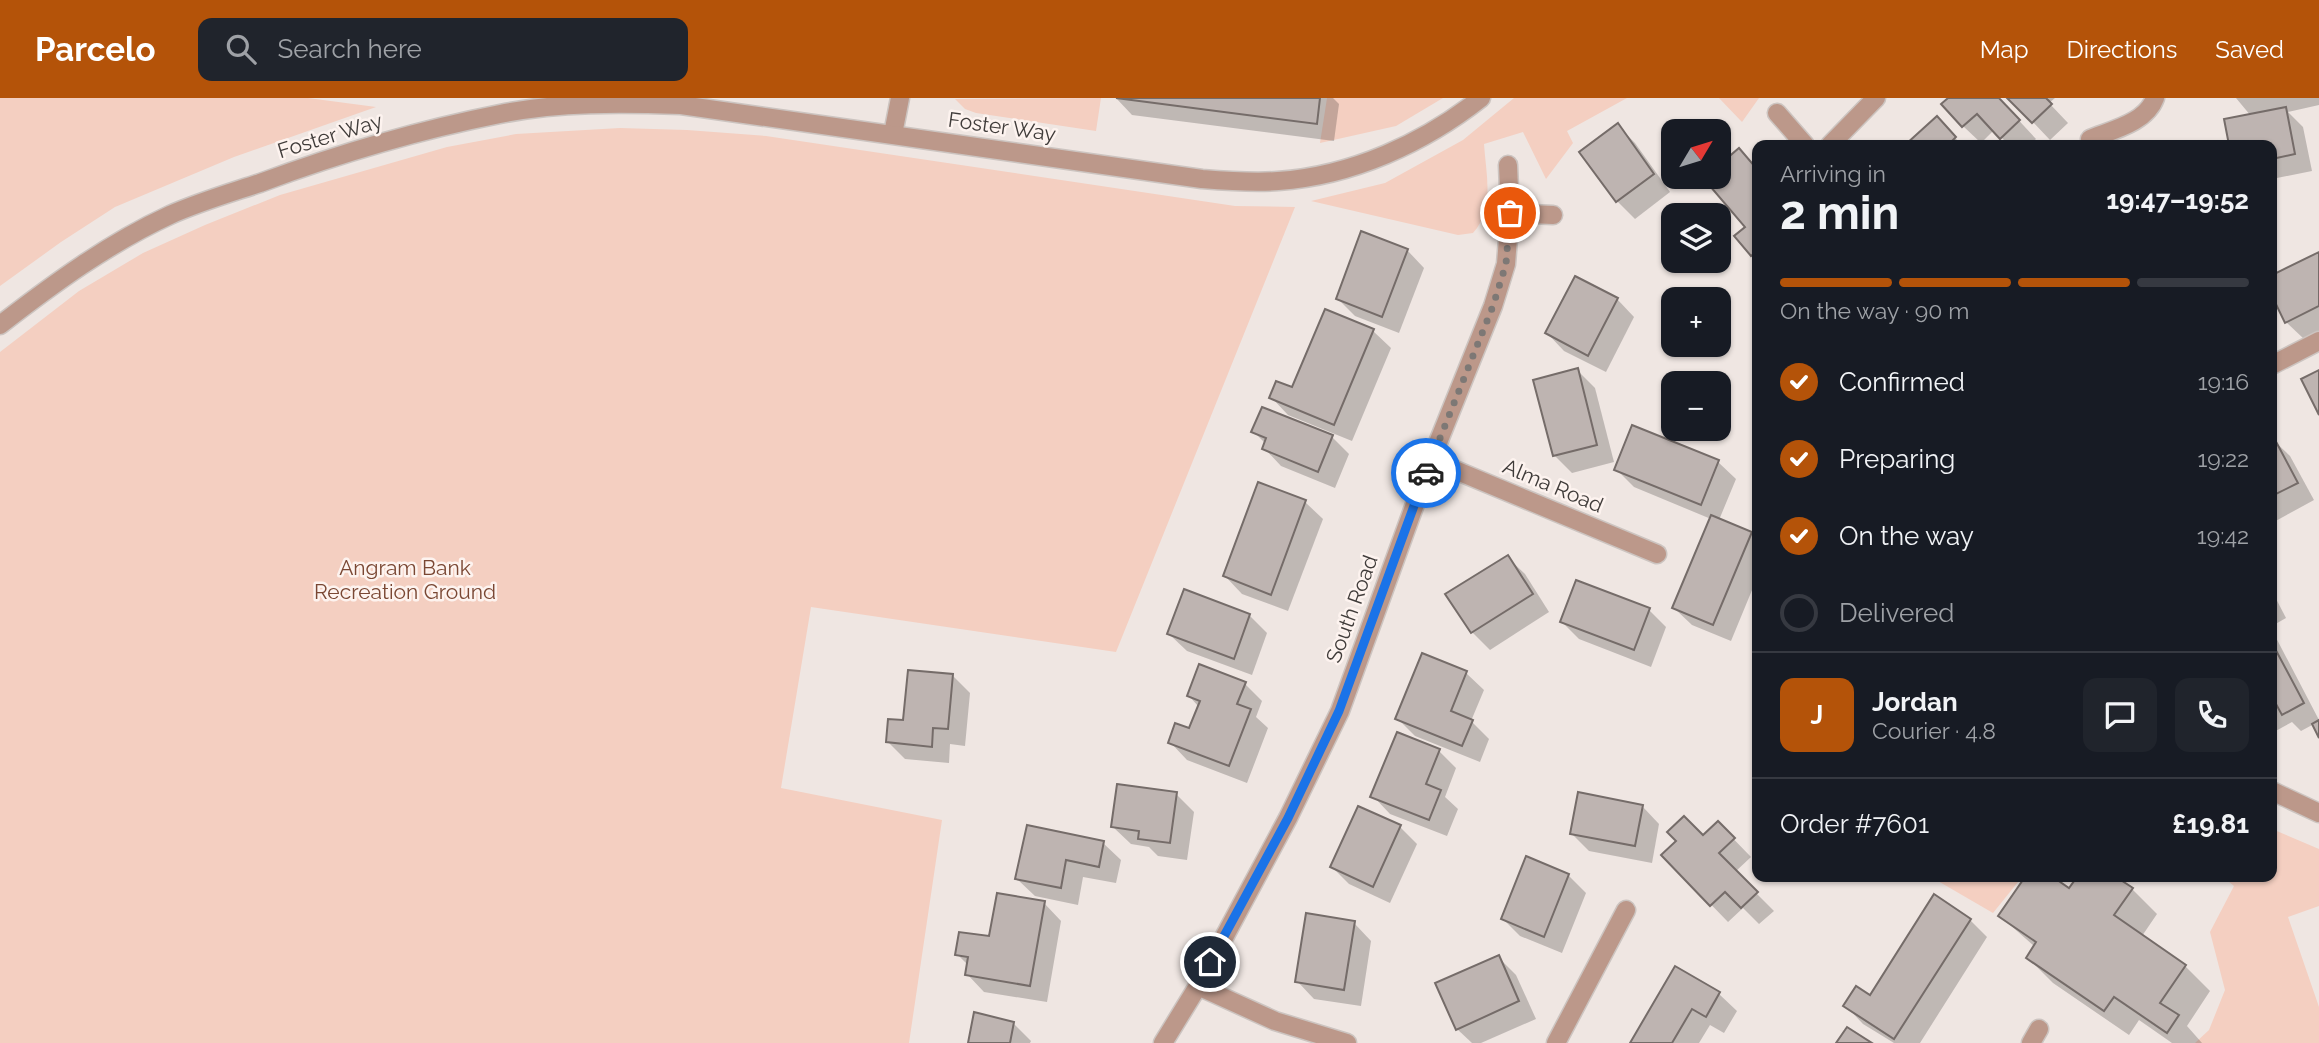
<!DOCTYPE html>
<html lang="en">
<head>
<meta charset="utf-8">
<style>
  body { margin:0; font-family:Raleway,sans-serif; background:#20242c; color:#f1f3f6; height:100vh; display:flex; flex-direction:column; font-size:26px; white-space:nowrap }
  * { box-sizing:border-box; margin:0 }
  p { font-size:23px; color:#9ea1a6 }
  .icon { flex:none; width:38px; height:38px; fill:none; stroke:currentColor; stroke-width:2; stroke-linecap:round; stroke-linejoin:round }
  .map { position:relative; flex:1; overflow:hidden }
  .details { position:absolute; left:1752px; top:42px; width:525px; height:742px; display:flex; flex-direction:column; background:#171b24; border-radius:14px; box-shadow:0 2px 5px #0004 }
  .details>* { flex:none }
  .needle { width:46px; rotate:52deg }
  .buttons { position:absolute; left:1661px; top:21px; display:grid; gap:14px }
  .buttons a { display:grid; place-items:center; width:70px; height:70px; border-radius:14px; background:#171b24; box-shadow:0 2px 5px #0004; font-size:35px }
  .pin { position:absolute; display:grid; place-items:center; width:60px; height:60px; color:#fff; margin:-30px; border:4px solid #fff; border-radius:50%; box-shadow:0 2px 7px #0007 }
  .courier { position:absolute; display:grid; place-items:center; width:70px; height:70px; margin:-35px; border:5px solid #1a73e8; border-radius:50%; background:#fff; color:#222; box-shadow:0 2px 9px #0007 }
  .overview em { font-style:normal; font-weight:700 }
  .overview div { display:flex; flex-direction:column-reverse }
  .overview { display:flex; align-items:center; justify-content:space-between; height:119px; padding:0 28px }
  h1 { font-size:46px; font-weight:700; line-height:52px }
  .bar { display:grid; grid-template-columns:repeat(4,1fr); gap:10px 7px; align-content:center; height:84px; padding:0 28px }
  .bar i { height:9px; border-radius:5px; background:#363941 }
  .bar .on { background:#b45309 }
  .bar p { grid-column:span 4 }
  .line { display:flex; align-items:center; gap:18px; padding:0 28px; border-top:2px solid #363941 }
  .line div { flex:1 }
  .round { display:grid; place-items:center; flex:none; width:74px; height:74px; border-radius:14px; background:#20242c }
  ol { padding:0 28px; list-style:none }
  li { display:flex; align-items:center; gap:21px; height:77px }
  li p { margin-inline-start:auto }
  li .icon { padding:7px; border-radius:50%; background:#b45309; color:#fff; stroke-width:4 }
  li:last-child { color:#9ea1a6 }
  li i { width:38px; height:38px; border:4px solid #363941; border-radius:50% }
  header { display:flex; align-items:center; gap:42px; box-sizing:border-box; height:98px; padding:0 35px; background:#b45309; color:#fff }
  header strong { font-size:33px }
  nav { display:flex; gap:38px; margin-inline-start:auto; font-size:24px }
  .search { width:490px; height:63px; background:#20242c; display:flex; align-items:center; gap:18px; box-sizing:border-box; padding:0 24px; border-radius:14px; color:#9ea1a6; font-size:26px }
  .map>svg:first-child { display:block }
  .green { fill:#f4cfc1 }
  .shadow { fill:#0003 }
  .building { fill:#beb4b1; stroke:#756c69; stroke-width:2 }
  .lines { fill:none; stroke-linecap:round; stroke-linejoin:round }
  .minor-casing { stroke:#ccc4c0; stroke-width:21 }
  .minor { stroke:#bc988a; stroke-width:18 }
  .done { stroke:#7d7875; stroke-width:7; stroke-dasharray:0 12.6 }
  .route { stroke:#1a73e8; stroke-width:9 }
  .labels { text-anchor:middle; stroke-width:5; stroke-linejoin:round; paint-order:stroke }
  .street-label { font-size:21px; fill:#403c3a; stroke:#fdf3ef }
  .park-label { font-size:21px; fill:#7a4733; stroke:#fdf3ef }
</style>
</head>
<body>
<header>
<strong>Parcelo</strong>
<div class="search"><svg class="icon" aria-label="search" viewBox="0 0 24 24"><circle cx="10" cy="10" r="6"/><path d="M15 15l6 6"/></svg>Search here</div>
<nav><a>Map</a><a>Directions</a><a>Saved</a></nav>
</header>
<div class="map">
<svg width="2319" height="945" viewBox="0 0 2319 945">
  <rect width="100%" height="100%" fill="#efe6e2"/>
  <g class="green">
    <path d="M0,0H308L376,9L234,59L115,109L61,144L0,188Z"/>
    <path d="M1101,0L1096,33L976,15L965,11L955,1Z"/>
    <path d="M1327,0H1443L1396,28L1320,45Z"/>
    <path d="M1514,0H1627L1567,33L1573,45L1546,81L1523,34L1484,46C1486,76 1495,111 1473,135L1458,137L1311,103L1385,85L1463,42Z"/>
    <path d="M1719,0H1759L1742,24Z"/>
    <path d="M620,30L687,32L766,38L1235,108L1295,109L1116,554L811,509L781,690L942,722L909,945H0V254L79,193L143,155L205,127L280,97L447,49L516,36Z"/>
    <path d="M2272,731L2319,751V808L2288,819L2319,909V945H2195L2209,932L2225,892L2210,834L2234,788L2223,779H2272Z"/>
    <path d="M1931,779H2022L1993,815Z"/>
  </g>
  <g class="shadow">
    <path d="M1116,0H1333L1339,6L1334,43L1132,17Z"/>
    <path d="M1950,0H1998L2036,41L2029,47H2009L1994,32L1981,45L1963,28Z"/>
    <path d="M2010,0H2055L2049,5L2068,25L2050,42Z"/>
    <path d="M2236,0H2319V7L2288,14L2303,29L2312,73L2272,81V47H2230L2226,23L2251,18Z"/>
    <path d="M1936,21L1962,47H1908Z"/>
    <path d="M1618,28L1635,45L1670,94L1635,121L1617,103Z"/>
    <path d="M1407,152L1424,170L1399,235L1355,218L1338,201Z"/>
    <path d="M2319,156V234L2304,241L2286,224L2272,194V179Z"/>
    <path d="M1617,201L1634,219L1606,274L1564,253L1547,235Z"/>
    <path d="M1373,233L1391,250L1352,343L1288,317L1271,299L1293,292Z"/>
    <path d="M1577,272L1595,290L1614,364L1572,375L1554,357Z"/>
    <path d="M1254,334L1332,339L1349,356L1335,390L1281,368L1264,350L1266,346Z"/>
    <path d="M2272,341L2290,358L2314,402L2272,425Z"/>
    <path d="M1718,364L1736,381L1719,422L1751,435L1757,442V480L1731,543L1692,527L1674,510L1711,421L1634,389L1616,371Z"/>
    <path d="M1305,404L1323,421L1288,513L1242,496L1225,478Z"/>
    <path d="M1507,459L1525,476L1549,514L1490,552L1472,534Z"/>
    <path d="M2272,493L2286,520L2272,528Z"/>
    <path d="M1185,494L1250,518L1267,535L1252,577L1187,553L1169,536Z"/>
    <path d="M1649,512L1666,529L1651,569L1579,541L1562,524Z"/>
    <path d="M2272,532L2319,622V636L2314,626L2301,633L2292,624L2272,635Z"/>
    <path d="M1423,557L1466,575L1484,592L1471,623L1489,641L1480,664L1415,638L1397,620Z"/>
    <path d="M953,578L970,595L965,648L950,646L949,665L905,661L888,644L905,624Z"/>
    <path d="M1245,586L1262,603L1256,619L1268,630L1247,685L1187,662L1170,644L1190,632L1199,609L1189,598Z"/>
    <path d="M1439,653L1456,670L1445,699L1458,711L1447,738L1390,716L1373,698Z"/>
    <path d="M1176,696L1194,714L1187,762L1158,758L1149,749L1131,746L1113,729Z"/>
    <path d="M1642,708L1659,726L1652,765L1589,753L1571,735Z"/>
    <path d="M1718,725L1751,759L1735,774L1774,813L1759,826L1743,810L1728,824L1663,757L1703,739Z"/>
    <path d="M1400,729L1417,746L1390,805L1349,786L1332,769Z"/>
    <path d="M1103,745L1121,762L1116,785L1083,779L1078,807L1035,798L1017,781Z"/>
    <path d="M1568,777L1586,795L1562,855L1520,838L1503,821Z"/>
    <path d="M2027,779H2050L2070,792L2079,779H2113L2132,791L2157,816L2142,838L2185,868L2210,893L2187,928L2202,945H2172L2139,922L2129,937L2053,885L2028,860L2035,849L2000,818Z"/>
    <path d="M1044,805L1061,823L1047,904L984,894L967,876L968,867L957,856L991,840Z"/>
    <path d="M1970,822L1987,839L1920,945H1894L1863,926L1846,908L1870,899Z"/>
    <path d="M1354,825L1371,843L1361,908L1314,901L1297,883Z"/>
    <path d="M1498,859L1516,877L1536,921L1481,945H1472L1457,931Z"/>
    <path d="M1676,870L1719,896L1737,913L1724,935L1710,927L1699,945H1632Z"/>
    <path d="M1013,925L1031,943L1030,945H969Z"/>
  </g>
  <g class="building">
    <path d="M1116,0H1320L1317,26Z"/>
    <path d="M1948,0H1999L2020,22L2000,41L1977,16L1962,29L1941,6Z"/>
    <path d="M2007,0H2046L2052,6L2032,25Z"/>
    <path d="M2286,9L2295,56L2272,61V47H2229L2224,21Z"/>
    <path d="M1937,18L1956,39L1948,47H1905Z"/>
    <path d="M1618,25L1654,76L1616,104L1579,54Z"/>
    <path d="M1739,50L1757,71V153L1751,158L1734,138L1745,129L1704,81L1706,79H1718V68Z"/>
    <path d="M1361,133L1408,151L1382,219L1336,201Z"/>
    <path d="M2319,154V208L2285,225L2272,198V177Z"/>
    <path d="M1575,178L1618,200L1588,258L1545,235Z"/>
    <path d="M1325,211L1374,231L1334,327L1269,300L1276,283L1292,289Z"/>
    <path d="M1578,270L1597,347L1553,358L1533,282Z"/>
    <path d="M2319,272V317L2301,281Z"/>
    <path d="M1262,309L1333,337L1318,374L1262,351L1266,340L1251,334Z"/>
    <path d="M1632,327L1719,362L1701,407L1614,372Z"/>
    <path d="M2273,338L2298,385L2272,398V339Z"/>
    <path d="M1258,384L1306,402L1271,497L1223,478Z"/>
    <path d="M1711,417L1752,434L1713,527L1672,510Z"/>
    <path d="M1508,457L1533,496L1471,535L1445,496Z"/>
    <path d="M1576,482L1650,510L1634,552L1560,524Z"/>
    <path d="M1184,491L1250,516L1234,561L1167,536Z"/>
    <path d="M2272,545L2304,605L2282,617L2276,606L2272,608Z"/>
    <path d="M1422,555L1467,573L1451,613L1473,622L1462,648L1395,621Z"/>
    <path d="M1199,566L1246,584L1237,606L1251,611L1229,668L1168,645L1175,625L1189,630L1200,603L1187,598Z"/>
    <path d="M908,572L953,576L948,631L933,630L932,649L886,644L888,621L903,622Z"/>
    <path d="M2319,622V640L2312,626Z"/>
    <path d="M1397,634L1440,651L1426,686L1441,692L1429,722L1370,699Z"/>
    <path d="M1117,686L1177,694L1170,745L1138,741L1139,733L1111,729Z"/>
    <path d="M1578,694L1643,707L1635,748L1570,736Z"/>
    <path d="M1358,708L1401,727L1373,789L1330,769Z"/>
    <path d="M1684,718L1703,737L1718,723L1735,740L1719,755L1758,794L1741,810L1725,794L1710,808L1661,757L1676,743L1667,734Z"/>
    <path d="M1027,727L1104,743L1099,769L1066,762L1061,790L1015,781Z"/>
    <path d="M1526,758L1569,776L1544,839L1501,821Z"/>
    <path d="M2025,779H2053L2069,790L2077,779H2116L2133,790L2114,817L2186,867L2160,905L2179,917L2167,935L2114,899L2104,913L2026,860L2036,844L1998,818Z"/>
    <path d="M997,795L1045,803L1030,888L965,877L968,859L955,857L959,834L989,838Z"/>
    <path d="M1934,796L1971,821L1894,941L1843,908L1856,888L1870,897Z"/>
    <path d="M1306,815L1355,823L1344,892L1295,884Z"/>
    <path d="M1499,857L1519,903L1456,932L1435,885Z"/>
    <path d="M1675,868L1720,894L1706,919L1692,911L1672,945H1630Z"/>
    <path d="M974,914L1014,924L1010,945H968Z"/>
    <path d="M1847,929L1872,945H1836Z"/>
  </g>
  <g class="lines">
    <g class="minor-casing">
      <g id="minor">
        <path d="M1777,15L1805,47"/>
        <path d="M893,36L900,0"/>
        <path d="M2090,41C2112,32 2146,25 2155,0"/>
        <path d="M1830,47L1876,0"/>
        <path d="M1510,115L1553,117"/>
        <path d="M0,227C53,186 109,145 170,117C199,104 230,95 260,85C338,56 419,32 500,16C559,4 621,5 681,7L1202,81C1227,83 1253,85 1278,83C1352,78 1424,45 1481,0"/>
        <path d="M2272,267L2319,243"/>
        <path d="M1431,362L1657,456"/>
        <path d="M2272,693L2319,715"/>
        <path d="M1198,888L1275,923L1347,945"/>
        <path d="M1163,945L1198,888L1288,720L1340,613L1431,362L1493,208L1506,166L1510,115L1508,67"/>
        <path d="M1556,945L1626,812"/>
        <path d="M2031,945L2039,931"/>
      </g>
    </g>
    <use href="#minor" class="minor"/>
  </g>
  <g class="lines">
    <path class="done" d="M1426,375L1493,208L1506,166L1510,115"/>
    <path class="route" d="M1210,864L1288,720L1339,613L1426,375"/>
  </g>
  <g class="labels">
    <g class="street-label">
      <text transform="translate(1002 29) rotate(8)" y="7">Foster Way</text>
      <text transform="translate(330 38) rotate(-17)" y="7">Foster Way</text>
      <text transform="translate(1553 388) rotate(23)" y="7">Alma Road</text>
      <text transform="translate(1352 511) rotate(-70)" y="7">South Road</text>
    </g>
    <g class="park-label">
      <text x="405" y="477">Angram Bank<tspan x="405" dy="24">Recreation Ground</tspan></text>
    </g>
  </g>
</svg>
<div class="buttons">
<a><svg class="needle" viewBox="-14 -14 28 28"><path d="M0-13l5 13h-10z" fill="#e53935"/><path d="M0 13l5-13h-10z" fill="#9ea1a6"/></svg></a>
<a><svg class="icon" aria-label="layers" viewBox="0 0 24 24"><path d="M12 4l9 5-9 5-9-5zM3 14l9 5 9-5"/></svg></a>
<a>+</a>
<a>−</a>
</div>
<div class="pin" style="left:1510px;top:115px;background:#ea580c"><svg class="icon" aria-label="bag" viewBox="0 0 24 24"><path d="M5 8h14l-1 12H6zM9 8a3 3 0 0 1 6 0"/></svg></div>
<div class="pin" style="left:1210px;top:864px;background:#1f2937"><svg class="icon" aria-label="home" viewBox="0 0 24 24"><path d="M3 11l9-7 9 7M6 9v11h12V9"/></svg></div>
<div class="courier" style="left:1426px;top:375px"><svg class="icon" aria-label="car" viewBox="0 0 24 24"><path d="M5 17H2v-5l4-1 3-4h7l3 4 3 1v5h-3M9 17h6M6 11h13"/><circle cx="7" cy="17" r="2"/><circle cx="17" cy="17" r="2"/></svg></div>
<section class="details">
<div class="overview"><div><h1>2 min</h1><p>Arriving in</p></div><em>19:47–19:52</em></div>
<div class="bar"><i class="on"></i><i class="on"></i><i class="on"></i><i></i><p>On the way · 90 m</p></div>
<ol>
<li><svg class="icon" aria-label="check" viewBox="0 0 24 24"><path d="M5 12l5 5 9-10"/></svg>Confirmed<p>19:16</p></li>
<li><svg class="icon" aria-label="check" viewBox="0 0 24 24"><path d="M5 12l5 5 9-10"/></svg>Preparing<p>19:22</p></li>
<li><svg class="icon" aria-label="check" viewBox="0 0 24 24"><path d="M5 12l5 5 9-10"/></svg>On the way<p>19:42</p></li>
<li><i></i>Delivered</li>
</ol>
<div class="line" style="height:126px"><b class="round" style="background:#b45309;color:#fff">J</b><div><b>Jordan</b><p>Courier · 4.8</p></div><a class="round"><svg class="icon" aria-label="chat" viewBox="0 0 24 24"><path d="M4 5h16v11H9l-5 4z"/></svg></a><a class="round"><svg class="icon" aria-label="phone" viewBox="0 0 24 24"><path d="M5 4h4l2 5-3 2q2 4 5 5l2-3 5 2v4C11 20 4 13 5 4z"/></svg></a></div>
<div class="line" style="height:91px"><div>Order #7601</div><b>£19.81</b></div>
</section>
</div>
</body>
</html>
